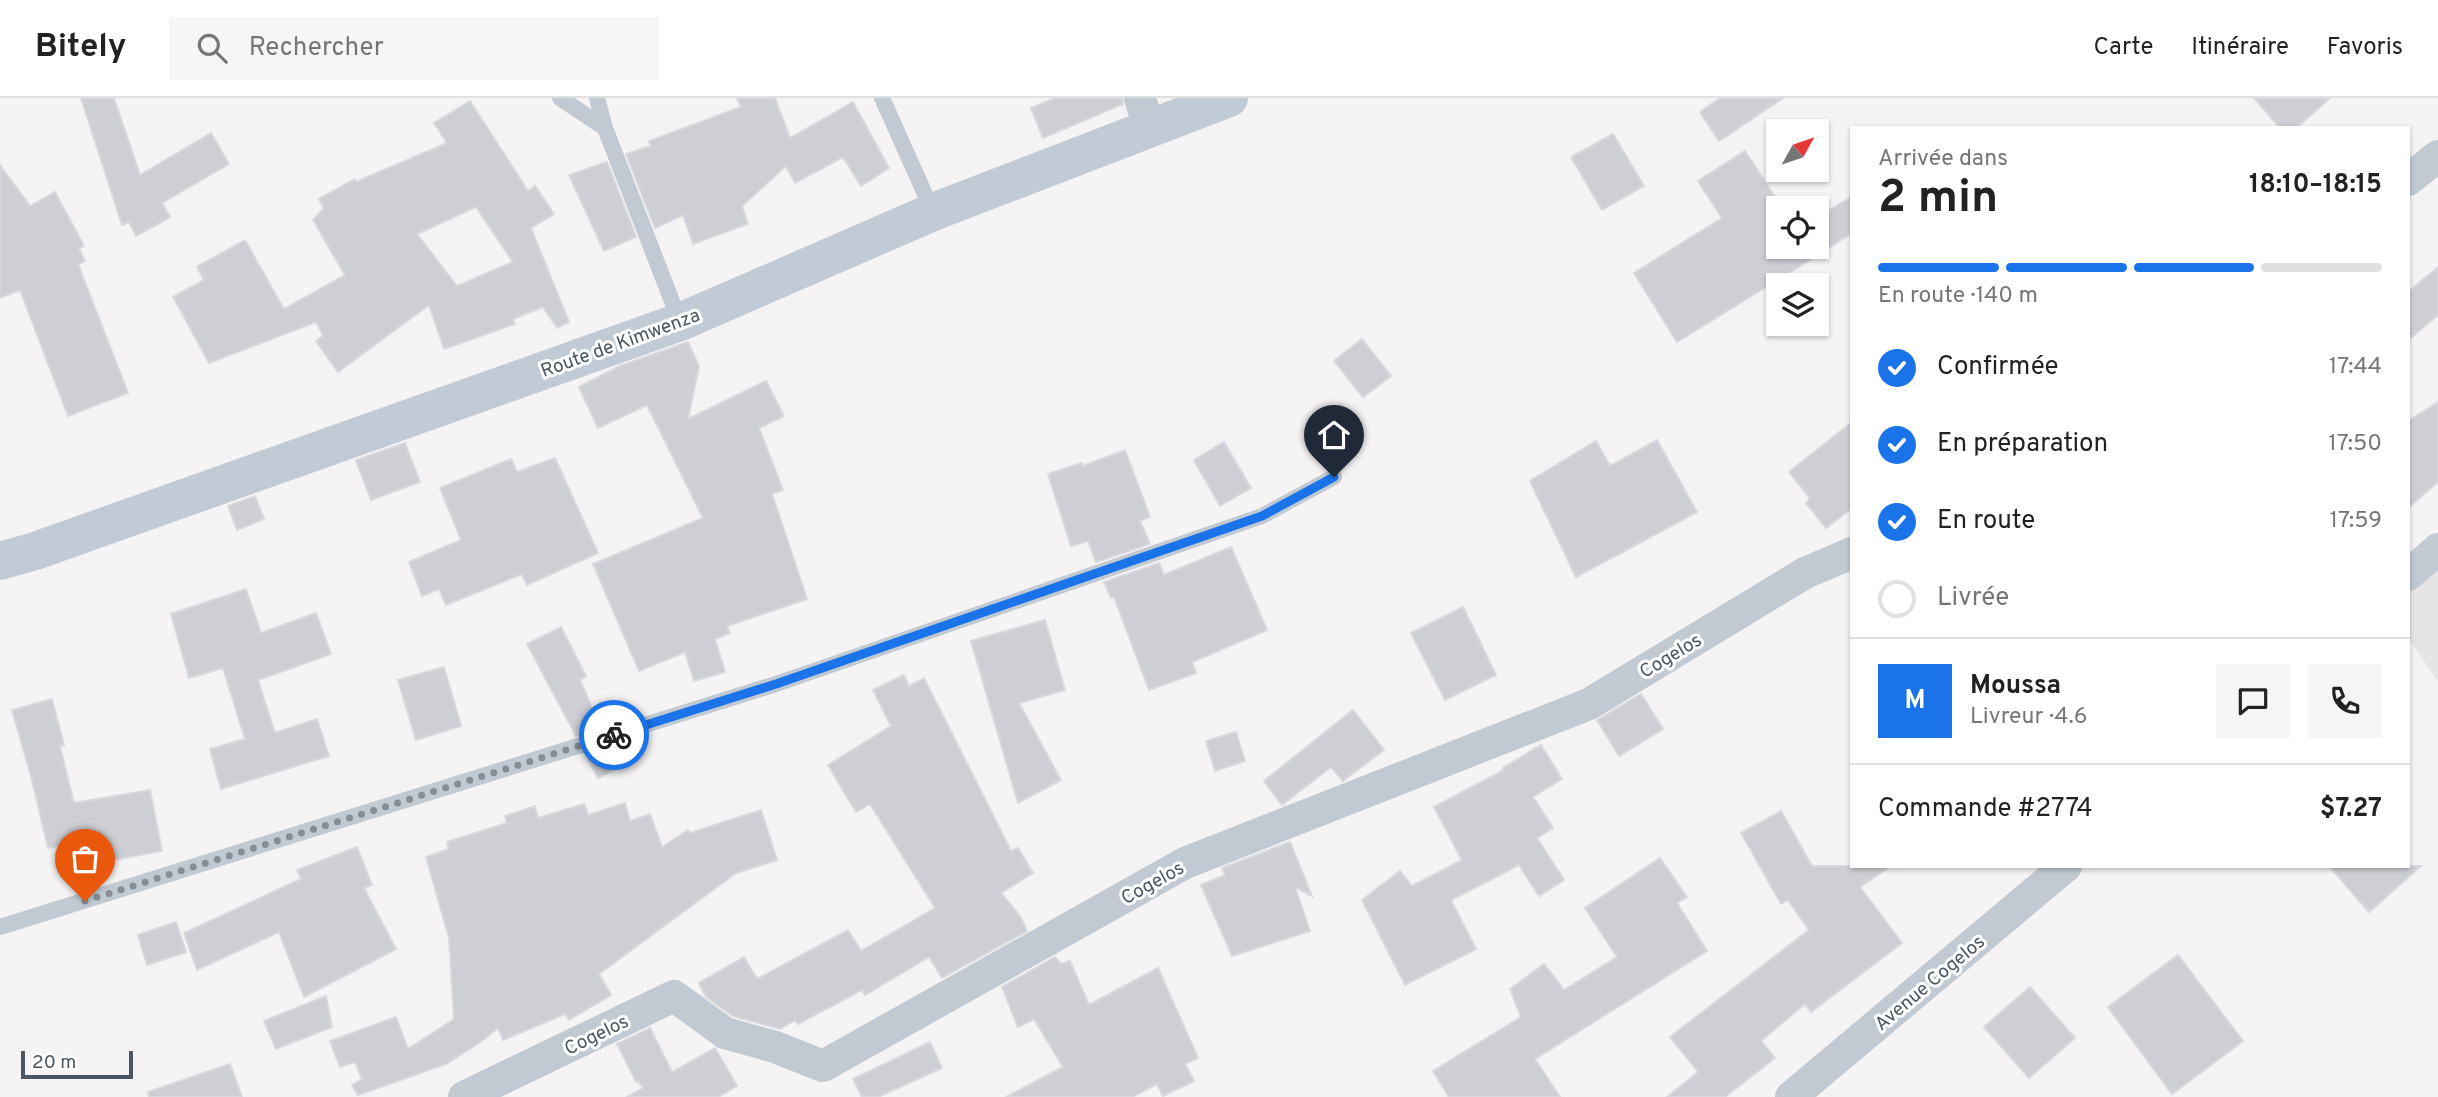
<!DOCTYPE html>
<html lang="fr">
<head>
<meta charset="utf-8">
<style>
  body { margin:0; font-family:Overpass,sans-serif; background:#f6f6f6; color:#222; height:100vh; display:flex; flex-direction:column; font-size:26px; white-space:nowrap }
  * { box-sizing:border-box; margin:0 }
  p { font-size:23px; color:#767676 }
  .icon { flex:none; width:38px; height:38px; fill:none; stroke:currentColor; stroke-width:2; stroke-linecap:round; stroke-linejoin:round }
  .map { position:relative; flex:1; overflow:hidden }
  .sheet { position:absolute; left:1850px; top:28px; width:560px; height:742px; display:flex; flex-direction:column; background:#fff; border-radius:0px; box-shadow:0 2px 5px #0004 }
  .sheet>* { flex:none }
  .needle { width:46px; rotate:50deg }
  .controls { position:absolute; left:1766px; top:21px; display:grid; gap:14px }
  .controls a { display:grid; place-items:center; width:63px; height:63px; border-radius:0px; background:#fff; box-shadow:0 2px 5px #0004; font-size:35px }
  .scale { position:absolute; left:21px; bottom:18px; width:112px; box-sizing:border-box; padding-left:7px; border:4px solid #4a5661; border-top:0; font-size:19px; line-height:24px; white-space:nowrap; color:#4a5661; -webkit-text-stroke:5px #fff; paint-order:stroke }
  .pin { position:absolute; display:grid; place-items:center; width:60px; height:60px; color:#fff; margin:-72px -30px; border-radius:50% 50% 50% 0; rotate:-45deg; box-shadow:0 0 7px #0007 }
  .pin .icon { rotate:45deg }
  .courier { position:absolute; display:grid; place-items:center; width:70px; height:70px; margin:-35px; border:5px solid #1a73e8; border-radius:50%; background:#fff; color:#222; box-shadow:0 2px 9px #0007 }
  .summary em { font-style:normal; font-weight:700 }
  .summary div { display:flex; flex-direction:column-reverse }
  .summary { display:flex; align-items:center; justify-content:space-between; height:119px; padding:0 28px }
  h1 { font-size:46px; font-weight:700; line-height:52px }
  .bar { display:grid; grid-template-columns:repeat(4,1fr); gap:10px 7px; align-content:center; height:84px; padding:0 28px }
  .bar i { height:9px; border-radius:5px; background:#e0e0e0 }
  .bar .current { background:#1a73e8 }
  .bar p { grid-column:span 4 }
  .line { display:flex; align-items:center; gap:18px; padding:0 28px; border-top:2px solid #e0e0e0 }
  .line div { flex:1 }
  .round { display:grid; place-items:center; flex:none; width:74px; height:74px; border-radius:0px; background:#f6f6f6 }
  ol { padding:0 28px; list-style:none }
  li { display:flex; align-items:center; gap:21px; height:77px }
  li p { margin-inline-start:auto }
  li .icon { padding:7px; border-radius:50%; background:#1a73e8; color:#fff; stroke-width:4 }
  li:last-child { color:#767676 }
  li i { width:38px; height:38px; border:4px solid #e0e0e0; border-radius:50% }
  header { display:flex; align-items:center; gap:42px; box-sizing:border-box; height:98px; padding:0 35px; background:#fff; border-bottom:2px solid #e0e0e0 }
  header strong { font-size:33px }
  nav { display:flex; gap:38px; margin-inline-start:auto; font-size:24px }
  .search { width:490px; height:63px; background:#f6f6f6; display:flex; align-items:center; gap:18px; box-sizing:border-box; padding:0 24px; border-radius:0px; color:#767676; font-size:26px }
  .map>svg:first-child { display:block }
  .education { fill:#e6e4e5 }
  .building { fill:#cdcfd5; stroke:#d7d9de; stroke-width:2; fill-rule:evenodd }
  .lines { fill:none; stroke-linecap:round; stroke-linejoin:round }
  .lane { stroke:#c1cad2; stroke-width:16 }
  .street { stroke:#c1cad2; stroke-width:32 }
  .secondary { stroke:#c1cbd6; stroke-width:38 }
  .done { stroke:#868d94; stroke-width:7; stroke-dasharray:0 12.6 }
  .route { stroke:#1a73e8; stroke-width:9 }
  .labels { text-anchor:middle; stroke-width:6; stroke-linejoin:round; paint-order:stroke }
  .street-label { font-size:19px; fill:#4a5661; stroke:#fff }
</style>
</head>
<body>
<header>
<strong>Bitely</strong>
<div class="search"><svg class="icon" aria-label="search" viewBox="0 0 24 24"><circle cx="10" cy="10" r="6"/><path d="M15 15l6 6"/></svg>Rechercher</div>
<nav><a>Carte</a><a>Itinéraire</a><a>Favoris</a></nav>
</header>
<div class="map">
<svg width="2438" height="999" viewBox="0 0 2438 999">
  <rect width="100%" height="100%" fill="#f5f3f3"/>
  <path class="education" d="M2438,469V584L2408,539V496Z"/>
  <g class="building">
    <path d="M81,0H114L140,77L211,35L229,66L162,105L170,119L136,138L129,124L122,127Z"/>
    <path d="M737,0H775L790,40L853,4L889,70L861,88L843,59L795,85L786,68L742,108L748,126L693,146L683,117L655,130L626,56L651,48L649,43L741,9Z"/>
    <path d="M1055,0H1122L1123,6L1043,40L1031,10Z"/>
    <path d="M1720,0H1783L1719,43L1700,14Z"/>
    <path d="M2254,0H2330L2296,30H2280Z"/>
    <path d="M470,3L528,93L535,88L554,116L531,130L569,224L557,230L543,209L513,221L515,226L444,251L429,207L338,274L316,243L323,238L316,224L209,265L173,199L204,182L197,169L245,142L284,211L345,177L313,122L324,110L319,101L355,81L356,84L447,45L434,25ZM476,109L513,164L457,188L417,136Z"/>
    <path d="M1613,36L1644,88L1602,112L1571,59Z"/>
    <path d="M1745,53L1782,110H1778V149H1806L1813,160L1677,244L1634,175L1722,120L1698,83Z"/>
    <path d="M607,64L636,139L604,153L569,77Z"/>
    <path d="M0,67L30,108L55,94L84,148L79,151L85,163L78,166L128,295L68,318L20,192L0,200Z"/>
    <path d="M1852,99V135L1816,158V119Z"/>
    <path d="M2438,169V217L2408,242V194Z"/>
    <path d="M1362,241L1391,278L1363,299L1334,263Z"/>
    <path d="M688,244L699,268L688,321L766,283L784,318L759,330L783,392L772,396L807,501L727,528L730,535L715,541L725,574L694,583L685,554L639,573L593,466L703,420L647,307L598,330L579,289L620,268Z"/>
    <path d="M2438,304V384L2408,410V323Z"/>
    <path d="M1852,324V410L1826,430L1806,405L1810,400L1789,374Z"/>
    <path d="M1657,342L1697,414L1576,479L1530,383L1596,343L1610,368Z"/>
    <path d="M1224,344L1251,390L1220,408L1194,362Z"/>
    <path d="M405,345L420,384L371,402L356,362Z"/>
    <path d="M1125,352L1150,419L1140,423L1150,446L1096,464L1088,443L1071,448L1048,376L1082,365L1083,368Z"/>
    <path d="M555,360L598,455L527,487L522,476L446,507L439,491L422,498L409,464L461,442L440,390L511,361L517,374Z"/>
    <path d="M255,398L264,421L237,432L228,408Z"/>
    <path d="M1231,449L1267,532L1192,564L1196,575L1149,592L1114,499L1111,500L1104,484L1159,465L1164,477Z"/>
    <path d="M246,491L261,535L316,515L331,556L258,582L275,635L317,621L329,658L221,691L210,651L245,641L223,570L189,580L171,516Z"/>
    <path d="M1463,509L1496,577L1445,602L1411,535Z"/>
    <path d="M1045,522L1065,592L1019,605L1061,682L1018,705L971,543Z"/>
    <path d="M561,529L586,578L580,582L601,630L576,638L527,546Z"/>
    <path d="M444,569L461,628L416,642L398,582Z"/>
    <path d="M904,577L909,588L924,580L1011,753L1018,750L1033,775L1001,795L1020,818L1027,833L942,880L929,859L865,897L862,892L798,926L795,922L780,931L733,918L706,899L699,885L744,859L757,881L848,832L861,853L935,810L870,706L856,714L828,667L891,628L873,592Z"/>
    <path d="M1641,596L1663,631L1619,658L1597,622Z"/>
    <path d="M52,601L64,647L60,648L74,705L150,692L162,753L108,763L103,737L48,750L31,678L12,612Z"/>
    <path d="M1353,612L1384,652L1343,683L1331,669L1282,707L1264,683Z"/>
    <path d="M1236,634L1245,663L1215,673L1206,643Z"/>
    <path d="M1541,647L1562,681L1533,699L1553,730L1537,740L1564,782L1539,798L1519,767L1451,802L1476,851L1405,887L1362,802L1400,773L1412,788L1462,762L1434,709L1504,672L1503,670Z"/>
    <path d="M609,649L618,670L598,680L586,657Z"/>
    <path d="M625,705L630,723L650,716L662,749L688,732L690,735L761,712L777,762L736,775L599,876L611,897L569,922L565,916L503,942L498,930L482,943L446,966L358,997L352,987L362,981L355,964L340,969L330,943L396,919L408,951L454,921L449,840L426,759L449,751L447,744L507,725L505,718L535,708L538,720L584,706L588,717Z"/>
    <path d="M1781,713L1812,768H1891L1860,789L1902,845L1811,914L1805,906L1761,943L1775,960L1725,999H1667L1698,974L1670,939L1809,832L1788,802L1781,806L1741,735Z"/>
    <path d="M1290,744L1312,798L1295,789L1310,833L1232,858L1201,787L1225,777L1222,770Z"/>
    <path d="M357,749L372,787L364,790L396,851L304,899L279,834L197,872L184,835L301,781L297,772Z"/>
    <path d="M1660,760L1687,799L1677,805L1707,853L1535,961L1560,999H1449L1433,973L1521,919L1510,891L1544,866L1564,892L1617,859L1585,810Z"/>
    <path d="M2329,768H2421L2369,814Z"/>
    <path d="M176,824L186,854L147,867L138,837Z"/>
    <path d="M2178,857L2243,943L2172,996L2108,909Z"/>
    <path d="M1055,859L1061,866L1070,863L1089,907L1158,870L1198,960L1185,966L1194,983L1163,998L1157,986L1132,999H1006L1063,969L1034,921L1018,929L1002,889Z"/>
    <path d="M2030,889L2075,940L2029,980L1984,929Z"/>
    <path d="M326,898L332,929L276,951L264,923Z"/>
    <path d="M650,930L672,974L715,950L737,988L718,999H627L643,990L638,983L636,984L617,946Z"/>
    <path d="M930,944L942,970L878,999H862L853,981Z"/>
    <path d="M230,966L242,999H149L148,994Z"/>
  </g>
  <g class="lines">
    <g class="lane">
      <path d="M560,0L605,30"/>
      <path d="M597,0L605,30L680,224"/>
      <path d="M882,0L933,114"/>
      <path d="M0,829L776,586L1262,418L1334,379"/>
    </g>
    <g class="street">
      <path d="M1140,0L1149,30"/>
      <path d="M2408,82L2438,58"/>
      <path d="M2408,477L2438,451"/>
      <path d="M464,999L674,898L725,935L775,949L823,968L1185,765L1589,606L1805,475L1852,455"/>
      <path d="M1791,999L2066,768"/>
    </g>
    <path class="secondary" d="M0,463L35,453L680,224L933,114L1229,0"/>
  </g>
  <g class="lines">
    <path class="done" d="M85,803L614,637"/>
    <path class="route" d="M614,637L776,586L1262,418L1334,379"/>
  </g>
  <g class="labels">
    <g class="street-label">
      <text transform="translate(620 244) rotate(-20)" y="7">Route de Kimwenza</text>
      <text transform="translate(1670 557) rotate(-31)" y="7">Cogelos</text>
      <text transform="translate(1152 784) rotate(-29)" y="7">Cogelos</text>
      <text transform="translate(1929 884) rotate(-40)" y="7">Avenue Cogelos</text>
      <text transform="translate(596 936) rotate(-26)" y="7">Cogelos</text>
    </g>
  </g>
</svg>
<div class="controls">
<a><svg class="needle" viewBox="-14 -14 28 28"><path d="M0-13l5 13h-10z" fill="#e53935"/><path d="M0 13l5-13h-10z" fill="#767676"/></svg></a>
<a><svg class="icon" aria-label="locate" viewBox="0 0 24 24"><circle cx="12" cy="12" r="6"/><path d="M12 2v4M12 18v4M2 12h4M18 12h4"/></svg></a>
<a><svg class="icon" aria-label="layers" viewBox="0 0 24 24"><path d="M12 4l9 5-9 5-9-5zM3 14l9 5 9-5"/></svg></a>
</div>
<div class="scale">20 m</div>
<div class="pin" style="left:85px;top:803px;background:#ea580c"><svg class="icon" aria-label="bag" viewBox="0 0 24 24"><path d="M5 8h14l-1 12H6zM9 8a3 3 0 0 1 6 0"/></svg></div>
<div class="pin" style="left:1334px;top:379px;background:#1f2937"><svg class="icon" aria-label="home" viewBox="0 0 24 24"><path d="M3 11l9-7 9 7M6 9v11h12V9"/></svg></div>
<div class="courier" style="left:614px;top:637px"><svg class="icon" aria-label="bike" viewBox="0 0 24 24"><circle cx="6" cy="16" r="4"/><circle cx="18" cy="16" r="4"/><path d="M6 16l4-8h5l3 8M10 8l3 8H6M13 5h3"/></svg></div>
<section class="sheet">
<div class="summary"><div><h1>2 min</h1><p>Arrivée dans</p></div><em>18:10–18:15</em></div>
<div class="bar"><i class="current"></i><i class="current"></i><i class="current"></i><i></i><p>En route · 140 m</p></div>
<ol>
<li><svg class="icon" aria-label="check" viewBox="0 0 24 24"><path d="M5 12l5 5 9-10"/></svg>Confirmée<p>17:44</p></li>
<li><svg class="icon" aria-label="check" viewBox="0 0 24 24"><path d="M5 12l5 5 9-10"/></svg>En préparation<p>17:50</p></li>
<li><svg class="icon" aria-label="check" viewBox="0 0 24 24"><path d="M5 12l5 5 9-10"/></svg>En route<p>17:59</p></li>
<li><i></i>Livrée</li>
</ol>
<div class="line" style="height:126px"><b class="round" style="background:#1a73e8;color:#fff">M</b><div><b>Moussa</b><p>Livreur · 4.6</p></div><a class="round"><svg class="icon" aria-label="chat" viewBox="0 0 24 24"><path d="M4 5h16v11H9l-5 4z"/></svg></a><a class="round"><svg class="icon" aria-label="phone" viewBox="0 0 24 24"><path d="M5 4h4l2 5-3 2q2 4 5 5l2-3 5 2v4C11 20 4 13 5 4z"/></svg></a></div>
<div class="line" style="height:91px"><div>Commande #2774</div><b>$7.27</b></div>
</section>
</div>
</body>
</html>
